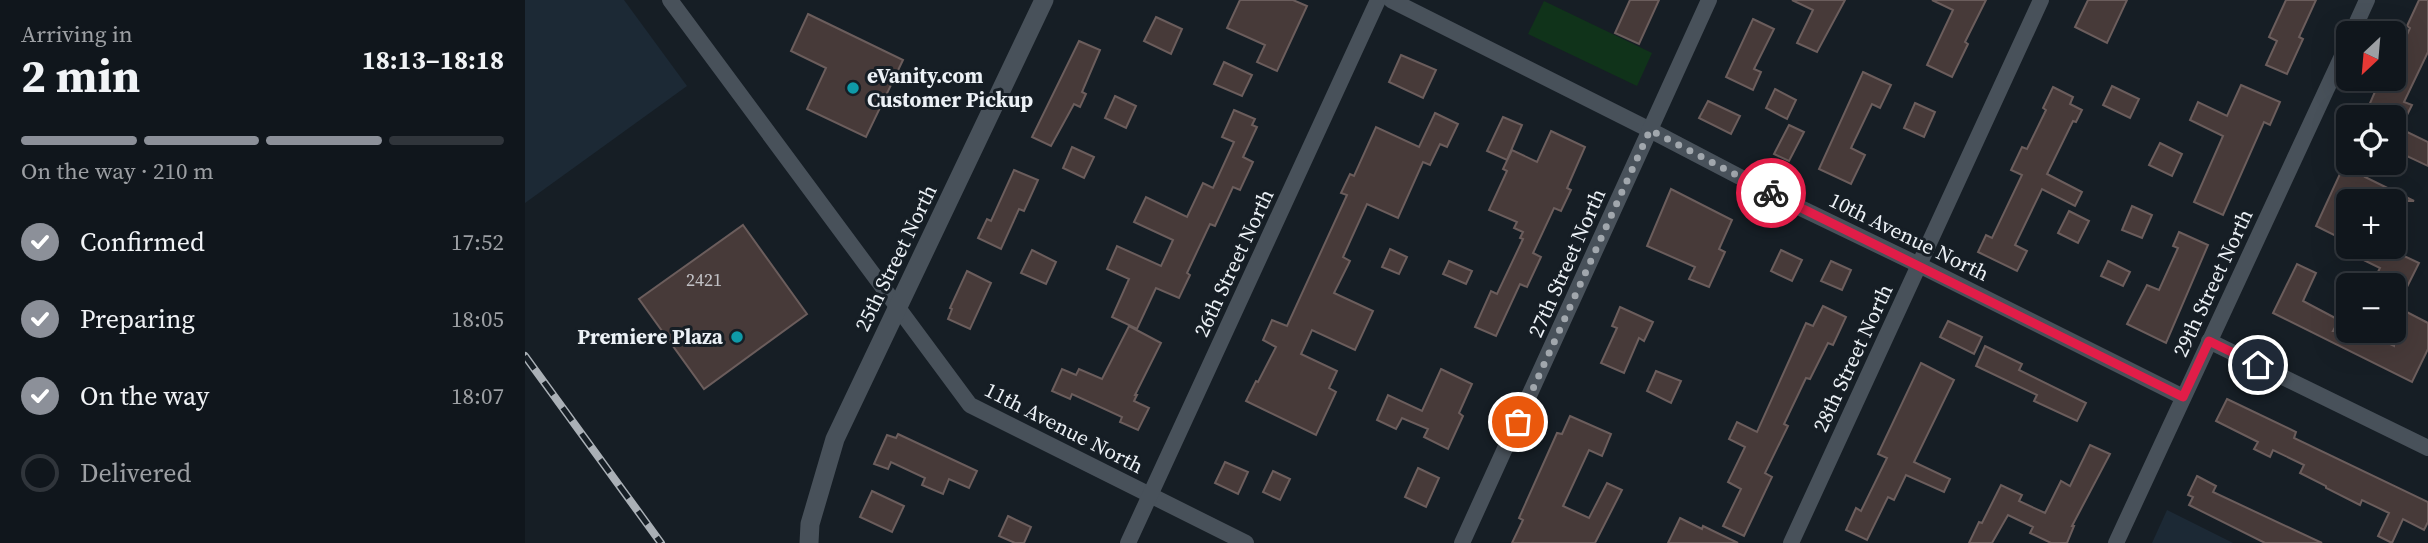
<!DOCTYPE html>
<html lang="en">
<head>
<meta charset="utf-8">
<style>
  body { margin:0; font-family:"Source Serif 4",serif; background:#191f25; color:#f1f3f6; height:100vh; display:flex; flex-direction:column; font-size:26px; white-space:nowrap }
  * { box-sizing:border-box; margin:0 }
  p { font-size:23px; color:#9c9fa3 }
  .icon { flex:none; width:38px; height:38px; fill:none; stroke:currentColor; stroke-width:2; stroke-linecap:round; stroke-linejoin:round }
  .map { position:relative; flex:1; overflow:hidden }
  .drawer { display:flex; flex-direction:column; background:#10161c; width:525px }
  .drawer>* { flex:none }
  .needle { width:46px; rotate:206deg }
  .tools { position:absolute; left:1811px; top:21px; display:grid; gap:14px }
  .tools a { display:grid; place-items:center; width:70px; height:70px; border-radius:10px; background:#10161c; box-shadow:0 7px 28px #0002,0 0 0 2px #30353b; font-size:35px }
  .pin { position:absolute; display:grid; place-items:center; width:60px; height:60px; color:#fff; margin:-30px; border:4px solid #fff; border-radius:50%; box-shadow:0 2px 7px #0007 }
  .courier { position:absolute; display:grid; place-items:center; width:70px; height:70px; margin:-35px; border:5px solid #e11d48; border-radius:50%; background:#fff; color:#222; box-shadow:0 2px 9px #0007 }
  .overview em { font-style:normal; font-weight:700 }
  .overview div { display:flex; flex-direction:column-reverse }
  .overview { display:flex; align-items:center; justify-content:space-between; height:119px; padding:0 21px }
  h1 { font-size:46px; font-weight:700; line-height:52px }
  .bar { display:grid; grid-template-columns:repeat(4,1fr); gap:10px 7px; align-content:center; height:84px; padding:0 21px }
  .bar i { height:9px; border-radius:5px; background:#30353b }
  .bar .selected { background:#8c9099 }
  .bar p { grid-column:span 4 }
  ol { padding:0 21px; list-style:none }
  li { display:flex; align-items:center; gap:21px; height:77px }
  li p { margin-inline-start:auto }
  li .icon { padding:7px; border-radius:50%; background:#8c9099; color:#fff; stroke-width:4 }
  li:last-child { color:#9c9fa3 }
  li i { width:38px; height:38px; border:4px solid #30353b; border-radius:50% }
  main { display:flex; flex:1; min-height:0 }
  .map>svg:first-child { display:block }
  .built { fill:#1c2935 }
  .green { fill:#10331a }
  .building { fill:#473a39; stroke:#6b5d5c; stroke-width:2 }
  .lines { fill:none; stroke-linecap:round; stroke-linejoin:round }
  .minor { stroke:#48515a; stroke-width:16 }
  .tertiary { stroke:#48515a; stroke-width:19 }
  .rail-casing { stroke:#aab0b6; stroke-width:8 }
  .rail { stroke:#161e25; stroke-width:5; stroke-dasharray:16; stroke-linecap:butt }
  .done { stroke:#a1a7ad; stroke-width:7; stroke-dasharray:0 12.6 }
  .route { stroke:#e11d48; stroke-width:9 }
  .culture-dot { fill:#0f9aa8; stroke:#161e25; stroke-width:2.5 }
  .labels { text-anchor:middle; stroke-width:6; stroke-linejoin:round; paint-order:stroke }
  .number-label { font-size:18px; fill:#c3c3c7 }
  .poi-label { font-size:21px; font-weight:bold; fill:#ecf1f6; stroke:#161e25; text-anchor:start }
  .street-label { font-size:21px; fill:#ecf1f6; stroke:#161e25 }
</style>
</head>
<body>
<main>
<section class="drawer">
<div class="overview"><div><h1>2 min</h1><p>Arriving in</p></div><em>18:13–18:18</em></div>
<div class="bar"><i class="selected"></i><i class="selected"></i><i class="selected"></i><i></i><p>On the way · 210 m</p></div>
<ol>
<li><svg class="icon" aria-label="check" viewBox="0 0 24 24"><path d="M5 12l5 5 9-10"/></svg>Confirmed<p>17:52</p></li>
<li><svg class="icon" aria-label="check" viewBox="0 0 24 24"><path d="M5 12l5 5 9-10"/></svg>Preparing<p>18:05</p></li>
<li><svg class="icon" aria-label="check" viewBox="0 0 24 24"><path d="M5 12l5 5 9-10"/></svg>On the way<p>18:07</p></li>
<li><i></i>Delivered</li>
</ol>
</section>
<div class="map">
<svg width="1903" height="543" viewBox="0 0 1903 543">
  <rect width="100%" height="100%" fill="#161e25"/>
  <g class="built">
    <path d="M0,0H99L162,86L0,203Z"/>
    <path d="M1642,510L1708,543H1627Z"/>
  </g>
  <path class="green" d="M1019,1L1127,53L1112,86L1003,34Z"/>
  <g class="building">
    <path d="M715,0H768L782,6L752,71L732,62L740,45L702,28Z"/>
    <path d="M1105,0H1134L1114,44L1090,33Z"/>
    <path d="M1267,0H1320L1292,52L1272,43L1288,10Z"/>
    <path d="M1407,0H1461L1440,42L1443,44L1427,77L1402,65L1428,10Z"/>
    <path d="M1563,0H1602L1582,43L1550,27Z"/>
    <path d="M1761,0H1791L1774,37L1778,39L1762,74L1741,65L1752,41L1744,37Z"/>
    <path d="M1894,0H1903V52L1879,102L1887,105L1881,117H1839L1852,87L1857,89L1862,79H1869V63L1885,28L1882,26Z"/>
    <path d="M283,14L378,60L341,137L282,109L301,68L266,51Z"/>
    <path d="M631,17L657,29L646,54L619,41Z"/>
    <path d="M1228,19L1249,29L1229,69L1236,72L1228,90L1201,77Z"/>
    <path d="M554,41L575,50L557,92L561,94L555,107L549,104L526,146L507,137Z"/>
    <path d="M876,55L911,70L898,98L864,82Z"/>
    <path d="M699,62L727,75L717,96L689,84Z"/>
    <path d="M1338,72L1366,85L1355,108L1347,104L1326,148L1340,155L1326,184L1294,169Z"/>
    <path d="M1716,85L1755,102L1745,125L1739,122L1698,215L1669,202L1698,136L1665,120L1673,102L1702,116Z"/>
    <path d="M1587,86L1614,99L1605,118L1578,105Z"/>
    <path d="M1528,87L1548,97L1545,104L1557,110L1551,122L1548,121L1522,174L1557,192L1550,206L1517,189L1490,245L1502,251L1492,271L1453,252L1461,235L1467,238L1497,175L1486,170L1497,147L1502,149L1521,110L1518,108Z"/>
    <path d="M1250,89L1271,100L1262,119L1241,108Z"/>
    <path d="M590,96L611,106L601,128L580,118Z"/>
    <path d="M1183,101L1215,116L1206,134L1174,118Z"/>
    <path d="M1390,103L1410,112L1399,137L1379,128Z"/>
    <path d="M709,110L730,119L727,125L732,127L718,157L728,162L715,190L708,187L690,226L685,224L662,273L665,275L654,298L631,288L612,329L587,317L604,279L582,269L592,246L636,266L648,240L609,222L621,197L662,217L678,183L688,188L709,142L697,137Z"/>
    <path d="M910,113L933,124L922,147L915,144L905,165L898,162L873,218L842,204L818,257L825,261L809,293L848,311L830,350L787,330L776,354L812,371L804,388L811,392L791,435L721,401L731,381L733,382L751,347L738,340L747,320L762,326L822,195L816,193L825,174L829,176L851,127L894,147Z"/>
    <path d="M978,117L997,125L982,160L962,151Z"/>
    <path d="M1264,125L1279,132L1264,161L1249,154Z"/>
    <path d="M1878,130L1903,142V166L1869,150Z"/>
    <path d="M1026,131L1060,147L1042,188L1046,190L1036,211L1029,208L1008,253L1016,257L1002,287L995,284L971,336L950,327L966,291L972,294L998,239L995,238L998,232L989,228L992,222L964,210L982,171L978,169L987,150L1012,162Z"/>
    <path d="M1635,143L1657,154L1647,176L1624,165Z"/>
    <path d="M547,147L569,157L559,178L538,168Z"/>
    <path d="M1820,163H1847L1840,177L1889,201H1824V215L1813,237L1791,226Z"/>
    <path d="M489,170L513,180L499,211L494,209L476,249L453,238L462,219L466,221Z"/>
    <path d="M1146,189L1207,220L1194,249L1200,252L1184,287L1164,279L1170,267L1122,246Z"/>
    <path d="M1607,206L1627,215L1617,238L1597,230Z"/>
    <path d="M1544,211L1564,221L1553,243L1533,233Z"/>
    <path d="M218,225L282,314L179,389L114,299Z"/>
    <path d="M1654,232L1683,245L1641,343L1602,324L1622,285L1634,290L1653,248L1648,246Z"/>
    <path d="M1812,247H1860L1894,263L1872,307L1903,323V349L1887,382L1748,313L1772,264L1791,273L1778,301L1814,320L1808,331H1838L1869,346V285H1846L1855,268Z"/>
    <path d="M865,249L882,257L874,274L857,267Z"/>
    <path d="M507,250L531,262L521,284L496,273Z"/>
    <path d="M1256,250L1277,260L1267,281L1246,271Z"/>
    <path d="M924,261L947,271L941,284L918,274Z"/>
    <path d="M1306,261L1326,270L1317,290L1296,281Z"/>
    <path d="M1583,261L1605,272L1598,286L1576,276Z"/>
    <path d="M442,271L466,283L445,329L423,319L427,309L425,308Z"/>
    <path d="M1298,306L1321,317L1308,345L1303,343L1285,379L1281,378L1259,424L1263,426L1240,473L1247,477L1219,536L1198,526L1216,489L1203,482L1220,447L1204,439L1212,422L1232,432L1281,323L1288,326Z"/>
    <path d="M1095,307L1128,322L1119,341L1114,338L1099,373L1076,363L1092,328L1087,326Z"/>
    <path d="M1423,321L1457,337L1449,354L1415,337Z"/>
    <path d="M604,326L636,343L610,395H612L609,401L624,408L613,430L595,422L597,417L547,394L545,399L527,391L537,369L551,375L554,369L577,379Z"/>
    <path d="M1460,346L1497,364L1494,370L1561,403L1552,421L1509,401L1512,395L1451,366Z"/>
    <path d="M1396,363L1429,380L1389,462L1425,479L1419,492L1381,475L1369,500L1363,497L1342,540L1321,530L1331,508L1336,511L1362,458L1353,454Z"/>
    <path d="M916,369L947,384L934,413L938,416L923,449L899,437L903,429L877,418L871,429L852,420L863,395L897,411Z"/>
    <path d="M1131,371L1156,381L1146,403L1122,391Z"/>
    <path d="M1702,399L1771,432L1769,438L1903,502V522L1899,530L1878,519L1867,543L1853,536L1864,513L1837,500L1835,505L1801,488V486L1775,473L1779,465L1748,450L1745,457L1729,449L1733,442L1691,421Z"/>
    <path d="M1045,416L1086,434L1077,456L1064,450L1038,506L1064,518L1082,483L1097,490L1070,543H987L998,520L994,518L1032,433L1037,434Z"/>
    <path d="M373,434L452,471L444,488L424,479L418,494L397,485L400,478L366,462L363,469L349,464L362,435L371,438Z"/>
    <path d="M1565,445L1585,454L1547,526H1549L1542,543H1526L1505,533L1508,527L1483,515L1467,543H1444L1454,522L1457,523L1476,485L1497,495L1494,501L1520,513L1536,481L1545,486Z"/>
    <path d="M700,462L723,472L713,494L690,483Z"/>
    <path d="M893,468L914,478L901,507L880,497Z"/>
    <path d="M748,471L765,479L755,500L738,492Z"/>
    <path d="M1672,476L1691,486L1688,492L1797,543H1740L1664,505L1668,497L1663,495Z"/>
    <path d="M347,491L379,506L367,532L335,517Z"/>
    <path d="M483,516L506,527L499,543H490L474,536Z"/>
    <path d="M1155,518L1177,529L1178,526L1213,543H1143Z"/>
  </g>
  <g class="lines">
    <g class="minor">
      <path d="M145,0L445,405L721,543"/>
      <path d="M866,0L1125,130L1257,199L1394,265L1658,397"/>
      <path d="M1827,33L1842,0"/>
      <path d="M1684,341L1903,448"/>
      <path d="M603,543L853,0"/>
      <path d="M937,543L1184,0"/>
      <path d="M1266,543L1516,0"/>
      <path d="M1591,543L1824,41"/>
    </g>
    <path class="tertiary" d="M284,543L285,524L310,439L519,0"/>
    <g class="rail-casing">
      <path id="rail" d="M0,356L136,543"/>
    </g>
    <use href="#rail" class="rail"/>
  </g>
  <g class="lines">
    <path class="done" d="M993,422L1125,130L1246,193"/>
    <path class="route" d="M1246,193L1658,397L1684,341L1733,365"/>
  </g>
  <g class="culture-dot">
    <circle cx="328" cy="88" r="7"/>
    <circle cx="212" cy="337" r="7"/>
  </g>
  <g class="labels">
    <g class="number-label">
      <text x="179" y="286">2421</text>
    </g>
    <g class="poi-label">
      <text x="342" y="83">eVanity.com<tspan x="342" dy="24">Customer Pickup</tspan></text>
      <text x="198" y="344" text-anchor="end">Premiere Plaza</text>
    </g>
    <g class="street-label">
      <text transform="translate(1384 237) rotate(26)" y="7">10th Avenue North</text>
      <text transform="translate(371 258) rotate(-64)" y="7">25th Street North</text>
      <text transform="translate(709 263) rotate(-65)" y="7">26th Street North</text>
      <text transform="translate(1042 263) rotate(-66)" y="7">27th Street North</text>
      <text transform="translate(1688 283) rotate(-65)" y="7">29th Street North</text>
      <text transform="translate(1328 358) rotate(-65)" y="7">28th Street North</text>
      <text transform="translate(539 428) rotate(27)" y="7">11th Avenue North</text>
    </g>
  </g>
</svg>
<div class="tools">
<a><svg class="needle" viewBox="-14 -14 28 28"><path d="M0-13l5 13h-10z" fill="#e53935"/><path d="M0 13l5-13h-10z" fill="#9c9fa3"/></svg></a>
<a><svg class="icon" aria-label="locate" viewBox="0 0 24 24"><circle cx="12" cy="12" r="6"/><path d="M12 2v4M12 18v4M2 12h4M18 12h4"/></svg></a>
<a>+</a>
<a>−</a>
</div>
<div class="pin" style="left:993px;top:422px;background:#ea580c"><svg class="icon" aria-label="bag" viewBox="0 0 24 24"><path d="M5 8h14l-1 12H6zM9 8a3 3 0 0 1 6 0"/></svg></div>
<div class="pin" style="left:1733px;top:365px;background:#1f2937"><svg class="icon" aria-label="home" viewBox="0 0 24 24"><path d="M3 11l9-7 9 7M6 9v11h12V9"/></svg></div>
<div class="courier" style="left:1246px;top:193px"><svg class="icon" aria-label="bike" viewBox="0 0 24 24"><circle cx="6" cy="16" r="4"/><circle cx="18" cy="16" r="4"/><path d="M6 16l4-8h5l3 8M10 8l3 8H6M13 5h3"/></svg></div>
</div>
</main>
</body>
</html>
